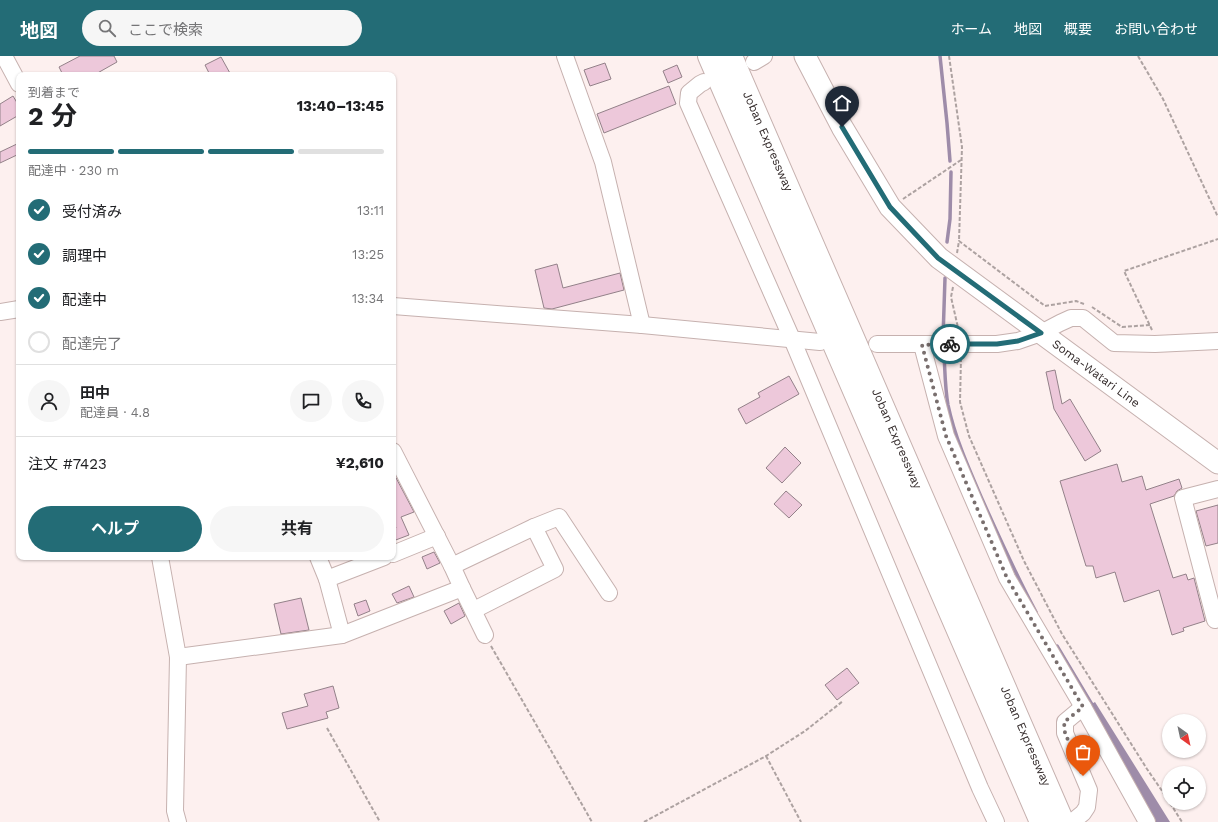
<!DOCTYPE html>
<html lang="ja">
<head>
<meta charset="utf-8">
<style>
  body { margin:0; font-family:"Work Sans","Noto Sans JP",sans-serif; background:#f6f6f6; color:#202124; height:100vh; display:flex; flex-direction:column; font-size:15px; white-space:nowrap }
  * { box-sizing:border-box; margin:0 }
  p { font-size:13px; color:#757577 }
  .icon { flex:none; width:22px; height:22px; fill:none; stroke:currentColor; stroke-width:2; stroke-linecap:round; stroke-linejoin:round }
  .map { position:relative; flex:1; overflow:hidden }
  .sheet { position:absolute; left:16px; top:16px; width:380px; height:488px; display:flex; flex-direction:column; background:#fff; border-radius:8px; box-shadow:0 1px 3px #0004 }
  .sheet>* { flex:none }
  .needle { width:26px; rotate:147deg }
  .buttons { position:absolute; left:1162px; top:658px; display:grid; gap:8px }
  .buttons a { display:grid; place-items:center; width:44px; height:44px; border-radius:50%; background:#fff; box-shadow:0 1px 3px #0004; font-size:20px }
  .pin { position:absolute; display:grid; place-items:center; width:34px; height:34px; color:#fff; margin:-41px -17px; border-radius:50% 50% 50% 0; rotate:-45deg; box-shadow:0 0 4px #0007 }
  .pin .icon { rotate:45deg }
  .courier { position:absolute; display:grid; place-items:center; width:40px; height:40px; margin:-20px; border:3px solid #236c76; border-radius:50%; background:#fff; color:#222; box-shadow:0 1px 5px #0007 }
  .summary em { font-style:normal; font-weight:700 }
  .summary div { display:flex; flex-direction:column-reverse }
  .summary { display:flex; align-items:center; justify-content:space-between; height:68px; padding:0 12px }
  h1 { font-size:26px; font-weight:700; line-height:30px }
  .bar { display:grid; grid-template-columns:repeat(4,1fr); gap:6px 4px; align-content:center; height:48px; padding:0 12px }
  .bar i { height:5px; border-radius:3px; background:#e0e0e0 }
  .bar .current { background:#236c76 }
  .bar p { grid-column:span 4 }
  .line { display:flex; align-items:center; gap:10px; padding:0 12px; border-top:1px solid #e0e0e0 }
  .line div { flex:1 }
  .round { display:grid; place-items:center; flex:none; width:42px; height:42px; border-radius:21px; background:#f6f6f6 }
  ol { padding:0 12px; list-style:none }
  li { display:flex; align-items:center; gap:12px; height:44px }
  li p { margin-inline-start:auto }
  li .icon { padding:4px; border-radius:50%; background:#236c76; color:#fff; stroke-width:4 }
  li:last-child { color:#757577 }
  li i { width:22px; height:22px; border:2px solid #e0e0e0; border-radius:50% }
  .action { display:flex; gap:8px; margin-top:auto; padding:8px 12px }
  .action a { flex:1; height:46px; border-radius:24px; background:#236c76; color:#fff; font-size:16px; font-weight:700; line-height:46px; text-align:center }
  .action a+a { background:#f6f6f6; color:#202124 }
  header { display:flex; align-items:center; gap:24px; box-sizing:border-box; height:56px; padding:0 20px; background:#236c76; color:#fff }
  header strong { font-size:19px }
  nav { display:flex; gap:22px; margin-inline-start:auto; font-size:14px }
  .search { width:280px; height:36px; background:#f6f6f6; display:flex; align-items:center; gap:10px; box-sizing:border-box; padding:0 14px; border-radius:22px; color:#757577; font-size:15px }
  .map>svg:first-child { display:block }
  .water { fill:#9e8ca9 }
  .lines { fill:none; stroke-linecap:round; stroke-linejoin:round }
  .stream { stroke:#9e8ca9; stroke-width:3.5 }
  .building { fill:#edc8da; stroke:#938189 }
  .minor-casing { stroke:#c6b1af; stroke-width:18 }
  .major-casing { stroke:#c6b1af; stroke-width:23 }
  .highway-casing { stroke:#c6b1af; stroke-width:24 }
  .path { stroke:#ada2a1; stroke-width:2; stroke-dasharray:4 2; stroke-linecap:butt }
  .minor { stroke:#fff; stroke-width:16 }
  .major { stroke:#fff; stroke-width:21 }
  .highway { stroke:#fff; stroke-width:22 }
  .done { stroke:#796f6e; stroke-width:4; stroke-dasharray:0 7.2 }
  .route { stroke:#236c76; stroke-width:5 }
  .labels { text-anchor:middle; stroke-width:4; stroke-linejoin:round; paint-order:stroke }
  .street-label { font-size:12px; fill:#322929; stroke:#fff }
</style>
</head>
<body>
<header>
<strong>地図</strong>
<div class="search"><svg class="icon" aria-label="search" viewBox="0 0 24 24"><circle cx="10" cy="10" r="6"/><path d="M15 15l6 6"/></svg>ここで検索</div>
<nav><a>ホーム</a><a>地図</a><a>概要</a><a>お問い合わせ</a></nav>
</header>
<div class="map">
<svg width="1218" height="766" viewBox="0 0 1218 766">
  <rect width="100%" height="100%" fill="#fdf0ef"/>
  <path class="water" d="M1095,646L1170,766H1156L1088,650Z"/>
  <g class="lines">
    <g class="stream">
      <path d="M940,0L947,67L950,105"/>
      <path d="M947,186L950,163L951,116"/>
      <path d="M943,282L945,222"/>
      <path d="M944,298C945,315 945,332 948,349C955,382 969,413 982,443C999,481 1016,519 1036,556"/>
      <path d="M1057,590L1094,652"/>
    </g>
  </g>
  <g class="building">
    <path d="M80,0H114L117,6L94,19H63L59,11Z"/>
    <path d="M221,1L231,19H210L205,9Z"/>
    <path d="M605,7L611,23L590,30L584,14Z"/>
    <path d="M677,9L682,21L668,27L663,15Z"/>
    <path d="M669,30L676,48L604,77L597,58Z"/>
    <path d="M13,40L19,50V59L0,70V48Z"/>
    <path d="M19,87V98L0,107V96Z"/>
    <path d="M557,208L563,232L620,217L624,234L552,253L544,252L535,214Z"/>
    <path d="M1055,314L1062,348L1070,343L1101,395L1085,405L1054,353L1046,316Z"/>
    <path d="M789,320L799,338L746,368L738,353L760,341L758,337Z"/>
    <path d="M785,391L801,407L782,427L766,412Z"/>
    <path d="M1117,408L1122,426L1142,420L1146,434L1179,423L1182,432L1177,435L1174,440L1150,448L1173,522L1186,518L1188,524L1194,522L1205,565L1183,572L1184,575L1172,579L1159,534L1124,546L1115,516L1096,522L1093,510H1086L1060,425Z"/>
    <path d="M394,418L414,456L401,461L409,479L393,485V473L396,472L393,465V419Z"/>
    <path d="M786,435L802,449L789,462L774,448Z"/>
    <path d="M1218,449V487L1206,490L1196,455Z"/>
    <path d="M434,496L440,507L427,513L422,501Z"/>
    <path d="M409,530L414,541L397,547L392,538Z"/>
    <path d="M301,542L309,574L281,578L274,548Z"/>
    <path d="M366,544L370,555L358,560L354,548Z"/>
    <path d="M459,547L465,560L451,568L444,555Z"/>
    <path d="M847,612L859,627L837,644L825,629Z"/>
    <path d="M333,630L339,652L326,656L328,662L287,673L282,657L308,650L304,638Z"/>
  </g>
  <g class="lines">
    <g class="minor-casing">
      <g id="minor">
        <path d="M4,0L19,28"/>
        <path d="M565,0L603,106L642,269"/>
        <path d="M754,6L764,0"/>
        <path d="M704,26L700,28L689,37L688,47L792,283L980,732L996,766"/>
        <path d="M393,250L642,269L820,286"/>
        <path d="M0,256L19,253"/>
        <path d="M877,288H997L1018,285L1041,277L1060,267L1071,262H1083L1114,287L1155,288L1218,285"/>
        <path d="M922,289L946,380L1007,522L1083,651L1147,766"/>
        <path d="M393,395L452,510L462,532L485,579"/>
        <path d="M1218,433L1183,442L1215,564L1218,563"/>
        <path d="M534,471L559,461L609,537"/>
        <path d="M393,498L437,480"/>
        <path d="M160,501L178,601L175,755L178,766"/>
        <path d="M318,501L327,523"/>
        <path d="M452,510L534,471L555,513L474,554"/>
        <path d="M342,579L327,523L384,501"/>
        <path d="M178,601L342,579L462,532"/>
        <path d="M1072,766L1083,757L1087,751L1089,734L1065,677V666L1083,651"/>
      </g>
    </g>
    <g class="major-casing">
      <g id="major">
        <path id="s1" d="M805,0L842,71L890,151L939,202L1218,407"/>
      </g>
    </g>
    <g class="highway-casing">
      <g id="highway">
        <path d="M709,0L1041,766"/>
        <path id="s2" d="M731,0L1063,766"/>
      </g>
    </g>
    <g class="path">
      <path d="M949,0L962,91L959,185"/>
      <path d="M1138,0L1163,43L1218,161"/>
      <path d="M903,143L961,104"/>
      <path d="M957,197L959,185L1045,250L1076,245L1084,248"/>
      <path d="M953,231L951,241L959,276"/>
      <path d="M1092,251L1122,271L1150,269"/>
      <path d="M1152,274L1124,215L1218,183"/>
      <path d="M961,302L960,346L969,380L1024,505L1062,578L1147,713L1169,745"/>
      <path d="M491,590L592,766"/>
      <path d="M327,672L380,766"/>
      <path d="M766,700L801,766"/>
      <path d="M1170,747L1182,766"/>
      <path d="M644,766L766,700L805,675L843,645"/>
    </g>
    <use href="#minor" class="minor"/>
    <use href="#major" class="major"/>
    <use href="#highway" class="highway"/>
  </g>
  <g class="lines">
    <path class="done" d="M950,288L922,289L946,380L1007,522L1083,651L1064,666L1065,677L1083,720"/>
    <path class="route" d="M842,71L890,151L938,202L1041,277L1018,285L997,288H950"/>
  </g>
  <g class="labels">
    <g class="street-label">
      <text dy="4" stroke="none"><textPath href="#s2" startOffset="93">Joban Expressway</textPath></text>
      <text dy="4" stroke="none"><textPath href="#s1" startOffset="439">Soma-Watari Line</textPath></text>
      <text dy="4" stroke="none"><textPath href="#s2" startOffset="417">Joban Expressway</textPath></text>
      <text dy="4" stroke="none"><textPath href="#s2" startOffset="741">Joban Expressway</textPath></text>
    </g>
  </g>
</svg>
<div class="buttons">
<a><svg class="needle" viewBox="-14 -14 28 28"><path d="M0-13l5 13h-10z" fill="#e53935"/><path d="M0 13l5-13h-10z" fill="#757577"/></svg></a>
<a><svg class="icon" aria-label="locate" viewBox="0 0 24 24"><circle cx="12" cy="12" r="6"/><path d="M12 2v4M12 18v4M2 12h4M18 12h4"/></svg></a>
</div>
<div class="pin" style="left:1083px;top:720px;background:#ea580c"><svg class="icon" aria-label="bag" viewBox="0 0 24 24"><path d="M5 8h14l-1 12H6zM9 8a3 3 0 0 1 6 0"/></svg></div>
<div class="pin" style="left:842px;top:71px;background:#1f2937"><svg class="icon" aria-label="home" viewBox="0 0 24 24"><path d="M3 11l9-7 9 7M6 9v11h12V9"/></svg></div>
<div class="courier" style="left:950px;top:288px"><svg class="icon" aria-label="bike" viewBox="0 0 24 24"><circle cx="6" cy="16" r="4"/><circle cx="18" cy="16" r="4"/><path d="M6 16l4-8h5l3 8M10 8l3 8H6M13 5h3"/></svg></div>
<section class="sheet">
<div class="summary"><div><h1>2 分</h1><p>到着まで</p></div><em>13:40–13:45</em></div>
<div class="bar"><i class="current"></i><i class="current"></i><i class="current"></i><i></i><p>配達中 · 230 m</p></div>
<ol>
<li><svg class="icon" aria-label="check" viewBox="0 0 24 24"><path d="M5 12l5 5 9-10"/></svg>受付済み<p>13:11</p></li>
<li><svg class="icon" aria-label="check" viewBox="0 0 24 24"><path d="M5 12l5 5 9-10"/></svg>調理中<p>13:25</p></li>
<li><svg class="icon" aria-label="check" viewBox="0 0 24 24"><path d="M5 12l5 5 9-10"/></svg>配達中<p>13:34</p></li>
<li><i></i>配達完了</li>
</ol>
<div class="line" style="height:72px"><a class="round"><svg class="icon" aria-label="person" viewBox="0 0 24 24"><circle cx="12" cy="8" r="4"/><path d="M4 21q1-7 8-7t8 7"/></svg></a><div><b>田中</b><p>配達員 · 4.8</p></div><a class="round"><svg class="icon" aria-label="chat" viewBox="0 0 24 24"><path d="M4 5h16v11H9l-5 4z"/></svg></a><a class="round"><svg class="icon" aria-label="phone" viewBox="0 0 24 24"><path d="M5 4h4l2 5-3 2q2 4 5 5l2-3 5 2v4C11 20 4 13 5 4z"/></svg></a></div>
<div class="line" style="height:52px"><div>注文 #7423</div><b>¥2,610</b></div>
<div class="action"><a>ヘルプ</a><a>共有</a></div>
</section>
</div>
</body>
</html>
